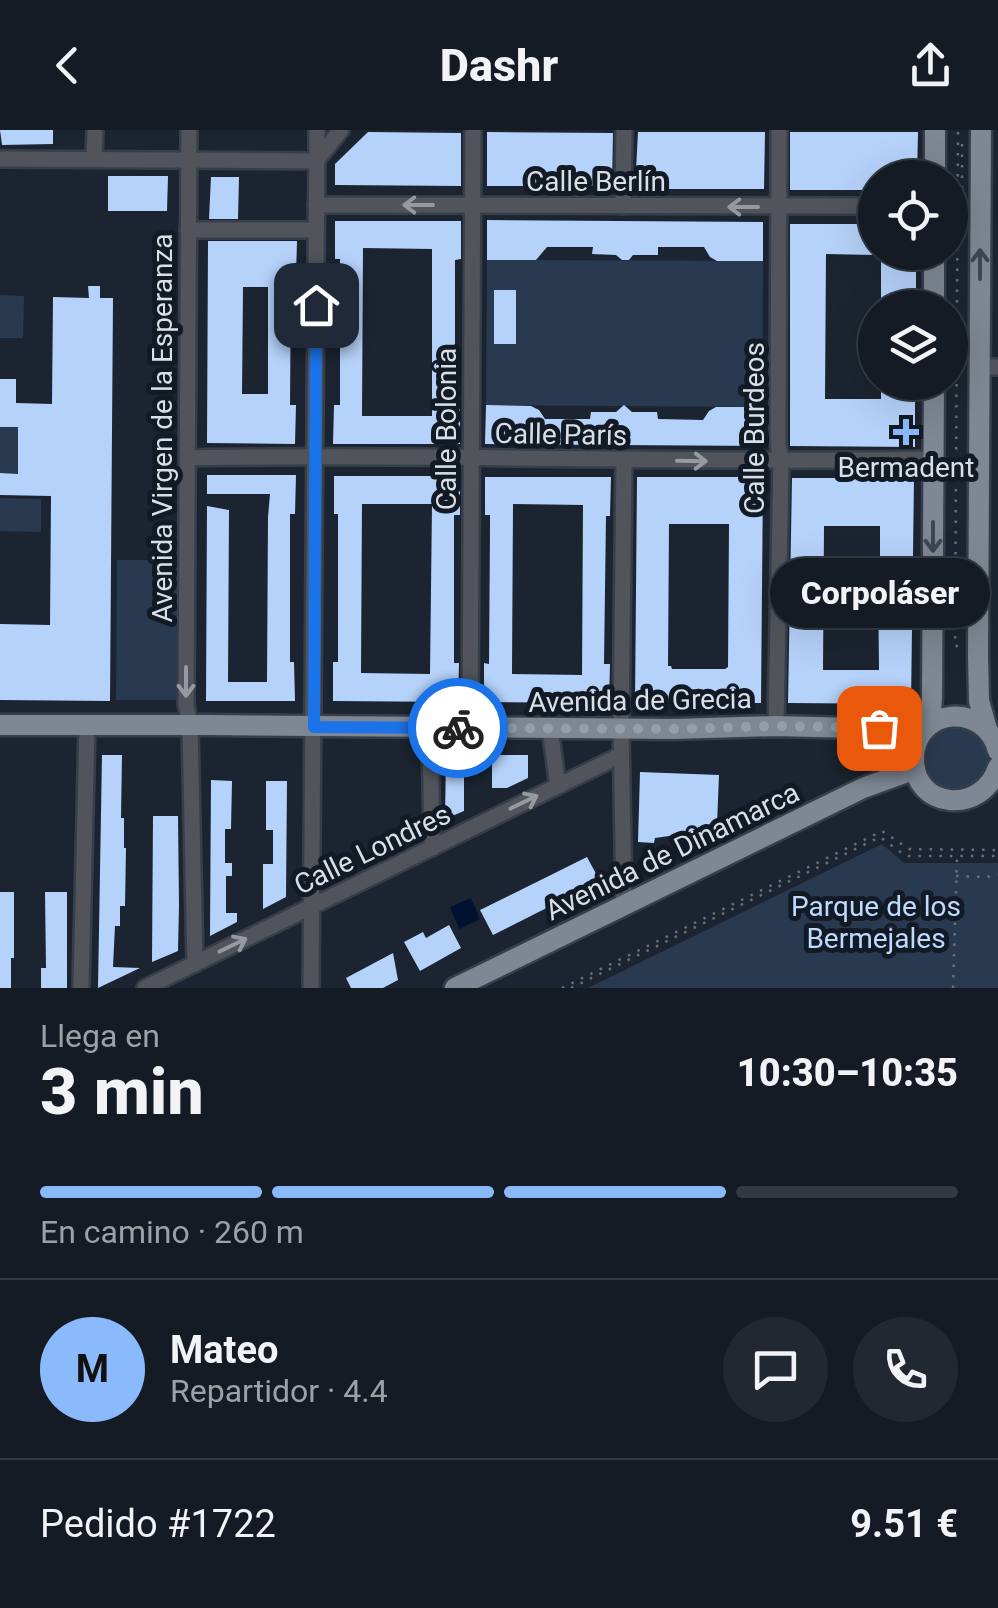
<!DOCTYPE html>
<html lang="es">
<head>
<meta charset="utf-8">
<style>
  body { margin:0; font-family:Roboto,sans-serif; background:#212831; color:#f1f3f6; height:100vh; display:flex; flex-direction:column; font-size:38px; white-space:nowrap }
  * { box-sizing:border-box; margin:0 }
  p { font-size:32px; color:#9da1a6 }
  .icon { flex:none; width:55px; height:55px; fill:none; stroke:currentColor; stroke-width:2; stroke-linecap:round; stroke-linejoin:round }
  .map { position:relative; height:858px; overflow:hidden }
  .drawer { display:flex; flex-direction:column; background:#141b24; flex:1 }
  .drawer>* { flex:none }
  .fabs { position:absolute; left:858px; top:30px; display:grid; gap:20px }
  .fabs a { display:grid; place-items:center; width:110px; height:110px; border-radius:50%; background:#141b24; box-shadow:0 10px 40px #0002,0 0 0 2px #333941; font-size:50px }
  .pin { position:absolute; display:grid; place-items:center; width:85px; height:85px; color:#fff; margin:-42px; border-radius:20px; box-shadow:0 5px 15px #0006 }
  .courier { position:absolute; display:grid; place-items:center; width:100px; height:100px; margin:-50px; border:8px solid #1a73e8; border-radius:50%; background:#fff; color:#222; box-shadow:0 2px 12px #0007 }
  .bubble { position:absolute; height:70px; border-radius:35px; background:#141b24; box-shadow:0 10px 40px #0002,0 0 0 2px #333941; font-size:32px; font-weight:800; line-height:70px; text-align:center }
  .overview em { font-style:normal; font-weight:800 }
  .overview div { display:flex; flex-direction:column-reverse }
  .overview { display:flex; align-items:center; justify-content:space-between; height:170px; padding:0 40px }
  h1 { font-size:65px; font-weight:800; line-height:75px }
  .bar { display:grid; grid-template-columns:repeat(4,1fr); gap:15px 10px; align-content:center; height:120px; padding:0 40px }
  .bar i { height:12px; border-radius:8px; background:#333941 }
  .bar .active { background:#8abafc }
  .bar p { grid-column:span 4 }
  .line { display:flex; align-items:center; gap:25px; padding:0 40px; border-top:2px solid #333941 }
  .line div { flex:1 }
  .round { display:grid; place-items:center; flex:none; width:105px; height:105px; border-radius:52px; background:#212831 }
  header { display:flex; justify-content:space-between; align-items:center; height:130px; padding:0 40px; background:#141b24; font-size:45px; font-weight:800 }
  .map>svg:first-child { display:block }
  .green { fill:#293a50 }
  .water { fill:#00122f }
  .building { fill:#b5d2fa; fill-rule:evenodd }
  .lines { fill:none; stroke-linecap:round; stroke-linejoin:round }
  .minor-casing { stroke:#363e4a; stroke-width:20 }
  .major-casing { stroke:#363e4a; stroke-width:25 }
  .path { stroke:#676f7a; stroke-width:2.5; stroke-dasharray:2.5 8; stroke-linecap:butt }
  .minor { stroke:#51555b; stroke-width:15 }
  .major { stroke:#7e8793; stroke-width:20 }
  .oneway { stroke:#959aa1 }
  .oneway2 { stroke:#3d4652 }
  .done { stroke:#969da7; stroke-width:10; stroke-dasharray:0 18 }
  .route { stroke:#1a73e8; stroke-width:12 }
  .poi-dot { fill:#8abafc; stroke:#121a26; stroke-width:4 }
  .labels { text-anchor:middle; stroke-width:10; stroke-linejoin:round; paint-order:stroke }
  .street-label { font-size:28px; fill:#d9dee7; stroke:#121a26 }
  .poi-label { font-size:28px; fill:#d9dee7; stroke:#121a26 }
  .park-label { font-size:28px; fill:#c0dafd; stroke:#121a26 }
</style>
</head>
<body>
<header><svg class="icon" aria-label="back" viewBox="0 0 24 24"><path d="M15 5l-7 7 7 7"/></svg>Dashr<svg class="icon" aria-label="share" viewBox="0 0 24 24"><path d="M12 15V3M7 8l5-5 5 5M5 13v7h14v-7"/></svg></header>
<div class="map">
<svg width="998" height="858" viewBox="0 0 998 858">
  <rect width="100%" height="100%" fill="#1b2430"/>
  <g class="green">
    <path d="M487,130L763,131L762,277L486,275Z"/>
    <path d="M0,165L24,166L23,208H0Z"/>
    <path d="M0,297H18V344L0,343Z"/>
    <path d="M0,368L41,369V402L0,401Z"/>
    <path d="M117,430H177L176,570H116Z"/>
    <circle cx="956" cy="628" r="32"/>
    <path d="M882,714L904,733H998V858H588Z"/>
  </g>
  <path class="water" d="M471,768L480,789L459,799L450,777Z"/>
  <g class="building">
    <path d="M0,0H53V14L2,15Z"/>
    <path d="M368,2L461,3V56L335,55V34Z"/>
    <path d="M487,2L613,3L612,56H487Z"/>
    <path d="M638,2H765L764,59H635Z"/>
    <path d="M790,2H918L917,48H875V60H790Z"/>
    <path d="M108,46H168L167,81H108Z"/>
    <path d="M211,47H239L238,89H209Z"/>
    <path d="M487,90L763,92V131H717L710,127L704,117H658V125H633L629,130H622L616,125L592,124L593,117H547L536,130H487Z"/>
    <path d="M335,91H461V129L455,130V275H460V314H333L334,275H340V129H335ZM363,118L432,119V286H362Z"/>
    <path d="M790,94H875V125L826,124L825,269H881V252H915V317L790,316Z"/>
    <path d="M208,111H297L296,146H291L290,275H296L295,314L207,313ZM243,157H268V264H242Z"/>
    <rect x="881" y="122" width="35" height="56"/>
    <path d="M88,156H100V168H113L110,571L0,570V494L50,495L51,366L0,365V343L18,344V297H0V249H16V273L52,274L53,167L89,168Z"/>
    <rect x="494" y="160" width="22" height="54"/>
    <path d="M486,275L531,276L539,280L545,289H590L591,282H616L624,275L632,282H657L658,289L703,290L709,281L716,277H762L763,316L485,314Z"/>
    <path d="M207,345H296L295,384H290V532H294L295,571H206L207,376L229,380L228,552H267L268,387L270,364H207Z"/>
    <path d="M334,346H460V385H454V533H459L458,572L333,571V532H338V384H334ZM362,374H432L430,544L361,543Z"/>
    <path d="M485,347H611L610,386H606L604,534H610L609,573L484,572V533L489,534L490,399V385H485ZM513,374L583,375L582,545L512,544Z"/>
    <path d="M637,347H763L761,573H635ZM669,394H729L728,537L725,539H672L671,536H668Z"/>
    <path d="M792,348H914L911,574L788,573ZM824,396H880V449H878L879,540H823Z"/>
    <path d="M102,625H122L121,688H124V718H126L125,776H120V796H115L113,837L140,838L98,858Z"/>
    <path d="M446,625H464V681L445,689Z"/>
    <path d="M492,625H528V648L507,658H492Z"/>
    <path d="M640,642L719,645L717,694H711V700L655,708L654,713L638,712Z"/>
    <path d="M211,650L232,651L231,699H225V733H232V746H226V783H237V792L210,806Z"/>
    <path d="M266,651H287L286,767L263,779V734H273V700H266Z"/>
    <path d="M153,686H178L179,775L178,821L152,832Z"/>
    <path d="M587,727L600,751L493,805L480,780Z"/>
    <path d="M0,762H14V828H11V858H0Z"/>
    <path d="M45,762H67V858H41V838H46Z"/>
    <path d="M449,795L461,818L420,841L404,812L423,802L426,808Z"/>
    <path d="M393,823L398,850L383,858H351L346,848Z"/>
  </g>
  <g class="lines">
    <g class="minor-casing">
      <g id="minor">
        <path d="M189,0L186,574L190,596L195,834"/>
        <path d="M0,29L316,31L341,0"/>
        <path d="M94,29L95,0"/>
        <path d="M316,75L875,76"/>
        <path d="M623,76L624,0"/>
        <path d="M188,100H316"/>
        <path d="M980,237H998"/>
        <path d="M189,328C437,323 685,334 933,329"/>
        <path d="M624,330L621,599L624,776"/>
        <path d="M776,596L781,332L778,313L779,0"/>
        <path d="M430,598L432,718"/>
        <path d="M470,598L473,0"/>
        <path d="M550,599L558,656"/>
        <path d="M81,858L87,596"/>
        <path d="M145,858L621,625"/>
        <path d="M311,858L317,0"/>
      </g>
    </g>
    <g class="major-casing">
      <g id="major">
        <path d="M981,0L978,525L979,571L987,599"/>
        <path d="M935,48V0"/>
        <path d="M934,178V122"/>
        <path d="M0,595H208L674,599L776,596L892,599L918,609"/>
        <path d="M930,595L932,567L934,252"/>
        <path d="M998,621C985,571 915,577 914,628C913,679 982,686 998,637"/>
        <path d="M455,858L863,658L915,639"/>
      </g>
    </g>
    <g class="path">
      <path d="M958,2L955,516H961"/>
      <path d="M962,69V7"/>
      <path d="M956,746L986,747L998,745"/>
      <path d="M562,858L882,701L909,719L998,720"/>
      <path d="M571,858L880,707L906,726H998"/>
      <path d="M953,858L957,728"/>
    </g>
    <use href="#minor" class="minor"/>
    <use href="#major" class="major"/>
  </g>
  <defs><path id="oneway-shaft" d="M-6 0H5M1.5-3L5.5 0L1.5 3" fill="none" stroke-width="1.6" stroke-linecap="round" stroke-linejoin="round" transform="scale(2.5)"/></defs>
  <g class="oneway">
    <use href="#oneway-shaft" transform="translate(418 75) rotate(-180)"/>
    <use href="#oneway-shaft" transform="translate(743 77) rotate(-180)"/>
    <use href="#oneway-shaft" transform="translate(692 331) rotate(1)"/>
    <use href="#oneway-shaft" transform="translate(186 552) rotate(90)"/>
    <use href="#oneway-shaft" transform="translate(524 672) rotate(-26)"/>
    <use href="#oneway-shaft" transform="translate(233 815) rotate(-26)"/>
  </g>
  <g class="oneway2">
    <use href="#oneway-shaft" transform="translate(980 134) rotate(-90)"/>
    <use href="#oneway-shaft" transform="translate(933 407) rotate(90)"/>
  </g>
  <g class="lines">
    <path class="done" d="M458,598L674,599L776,596L879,598"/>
    <path class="route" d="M316,175L314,597L458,598"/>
  </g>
  <path class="poi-dot" d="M901 287h10v10h10v10h-10v10h-10v-10h-10v-10h10z"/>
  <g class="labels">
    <g class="street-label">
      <text x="596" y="61">Calle Berlín</text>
      <text transform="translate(162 298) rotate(-90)" y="10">Avenida Virgen de la Esperanza</text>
      <text transform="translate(754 298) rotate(-90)" y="10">Calle Burdeos</text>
      <text transform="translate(446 299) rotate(-90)" y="10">Calle Bolonia</text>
      <text transform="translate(561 304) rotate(1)" y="10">Calle París</text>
      <text transform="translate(640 570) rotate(-1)" y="10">Avenida de Grecia</text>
      <text transform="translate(372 719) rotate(-26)" y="10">Calle Londres</text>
      <text transform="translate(672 721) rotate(-26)" y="10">Avenida de Dinamarca</text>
    </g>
    <g class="poi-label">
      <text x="906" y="347">Bermadent</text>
    </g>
    <g class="park-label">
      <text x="876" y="786">Parque de los<tspan x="876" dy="32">Bermejales</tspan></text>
    </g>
  </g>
</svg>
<div class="fabs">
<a><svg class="icon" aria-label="locate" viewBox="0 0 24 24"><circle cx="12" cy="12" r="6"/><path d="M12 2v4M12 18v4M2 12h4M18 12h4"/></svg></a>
<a><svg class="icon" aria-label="layers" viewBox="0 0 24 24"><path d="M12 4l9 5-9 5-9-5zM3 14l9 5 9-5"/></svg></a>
</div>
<div class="pin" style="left:879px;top:598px;background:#ea580c"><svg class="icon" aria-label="bag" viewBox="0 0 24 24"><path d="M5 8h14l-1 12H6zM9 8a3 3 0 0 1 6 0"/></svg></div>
<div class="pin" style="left:316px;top:175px;background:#1f2937"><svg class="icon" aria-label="home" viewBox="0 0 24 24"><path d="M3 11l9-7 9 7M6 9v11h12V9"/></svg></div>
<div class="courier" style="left:458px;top:598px"><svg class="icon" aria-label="bike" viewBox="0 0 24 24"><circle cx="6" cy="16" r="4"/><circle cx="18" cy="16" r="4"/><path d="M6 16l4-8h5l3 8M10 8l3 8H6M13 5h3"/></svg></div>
<div class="bubble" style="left:770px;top:428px;width:220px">Corpoláser</div>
</div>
<section class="drawer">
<div class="overview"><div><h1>3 min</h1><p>Llega en</p></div><em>10:30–10:35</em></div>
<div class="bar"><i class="active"></i><i class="active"></i><i class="active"></i><i></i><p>En camino · 260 m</p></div>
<div class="line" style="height:180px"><b class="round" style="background:#8abafc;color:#111">M</b><div><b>Mateo</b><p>Repartidor · 4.4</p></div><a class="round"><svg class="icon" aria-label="chat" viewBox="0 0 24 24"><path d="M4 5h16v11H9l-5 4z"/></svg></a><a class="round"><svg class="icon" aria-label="phone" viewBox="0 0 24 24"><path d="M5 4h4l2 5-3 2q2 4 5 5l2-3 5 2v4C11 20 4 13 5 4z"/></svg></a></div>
<div class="line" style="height:130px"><div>Pedido #1722</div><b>9.51 €</b></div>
</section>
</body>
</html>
